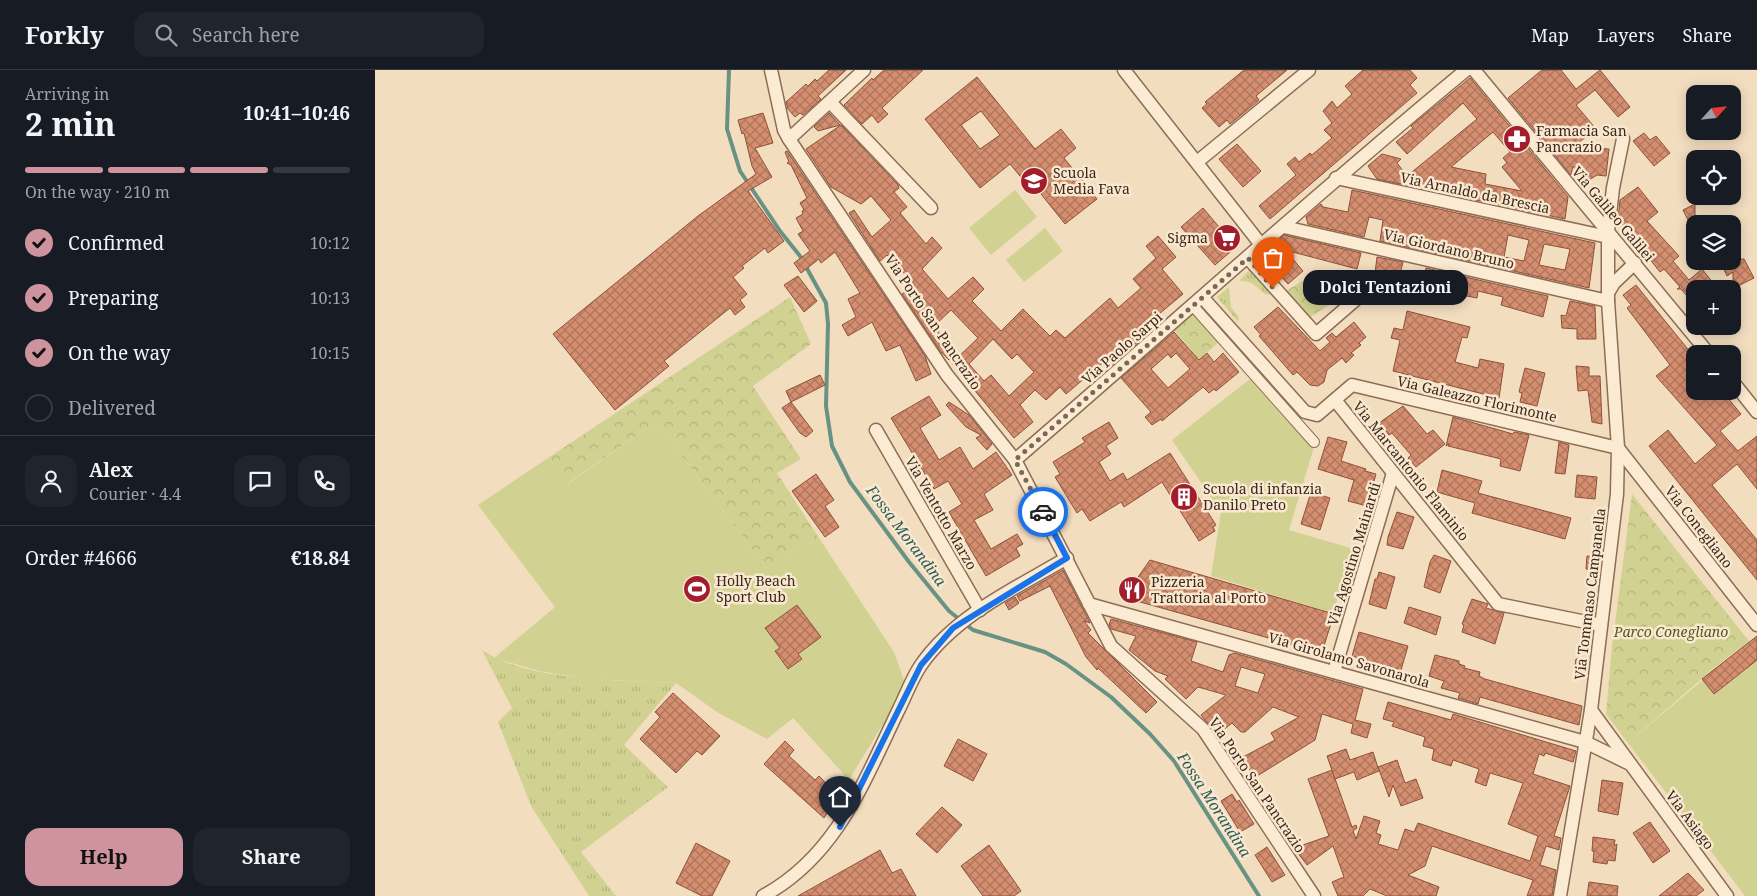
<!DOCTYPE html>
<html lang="en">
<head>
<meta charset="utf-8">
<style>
  body { margin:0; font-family:"Noto Serif",serif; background:#20242c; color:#f1f3f6; height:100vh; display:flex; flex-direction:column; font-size:19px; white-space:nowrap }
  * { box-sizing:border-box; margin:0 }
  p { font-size:16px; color:#9ea1a6 }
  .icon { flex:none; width:28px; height:28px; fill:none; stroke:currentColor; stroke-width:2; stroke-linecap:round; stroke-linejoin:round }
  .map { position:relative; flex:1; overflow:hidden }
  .details { display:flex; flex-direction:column; background:#171b24; width:375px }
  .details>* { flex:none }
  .needle { width:32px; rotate:63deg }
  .controls { position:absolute; left:1311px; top:15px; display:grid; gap:10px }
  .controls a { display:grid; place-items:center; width:55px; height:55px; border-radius:10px; background:#171b24; box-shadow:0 2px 12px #0003; font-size:25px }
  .pin { position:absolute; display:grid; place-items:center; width:42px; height:42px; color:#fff; margin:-51px -21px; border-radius:50% 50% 50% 0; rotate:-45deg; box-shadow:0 0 5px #0007 }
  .pin .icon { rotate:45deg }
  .courier { position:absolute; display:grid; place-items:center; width:50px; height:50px; margin:-25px; border:4px solid #1a73e8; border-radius:50%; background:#fff; color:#222; box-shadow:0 1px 6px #0007 }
  .bubble { position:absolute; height:35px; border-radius:15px; background:#171b24; box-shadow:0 2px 12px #0003; font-size:16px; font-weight:700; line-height:35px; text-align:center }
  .summary em { font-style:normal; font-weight:700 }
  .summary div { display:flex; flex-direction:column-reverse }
  .summary { display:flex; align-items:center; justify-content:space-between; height:85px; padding:0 25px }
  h1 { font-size:32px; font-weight:700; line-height:38px }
  .bar { display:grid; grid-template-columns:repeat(4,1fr); gap:8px 5px; align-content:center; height:60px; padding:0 25px }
  .bar i { height:6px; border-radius:4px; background:#363941 }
  .bar .active { background:#ce939c }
  .bar p { grid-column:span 4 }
  .line { display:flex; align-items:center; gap:12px; padding:0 25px; border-top:1px solid #363941 }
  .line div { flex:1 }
  .round { display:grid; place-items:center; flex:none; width:52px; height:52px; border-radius:15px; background:#20242c }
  ol { padding:0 25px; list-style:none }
  li { display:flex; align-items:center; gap:15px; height:55px }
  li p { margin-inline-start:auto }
  li .icon { padding:5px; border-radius:50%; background:#ce939c; color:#111; stroke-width:4 }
  li:last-child { color:#9ea1a6 }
  li i { width:28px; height:28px; border:2px solid #363941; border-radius:50% }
  .action { display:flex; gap:10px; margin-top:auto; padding:10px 25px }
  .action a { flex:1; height:58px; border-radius:15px; background:#ce939c; color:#111; font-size:20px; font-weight:700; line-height:58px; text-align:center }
  .action a+a { background:#20242c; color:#f1f3f6 }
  header { display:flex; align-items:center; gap:30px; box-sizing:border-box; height:70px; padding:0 25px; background:#171b24; border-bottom:1px solid #363941 }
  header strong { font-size:24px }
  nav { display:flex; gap:28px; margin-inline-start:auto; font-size:18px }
  .search { width:350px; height:45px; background:#20242c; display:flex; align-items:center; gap:12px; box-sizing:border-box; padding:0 18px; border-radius:15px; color:#9ea1a6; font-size:19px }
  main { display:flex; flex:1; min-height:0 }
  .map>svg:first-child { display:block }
  .grass { fill:url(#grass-tufts) }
  .park { fill:url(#park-crowns) }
  .pitch { fill:#d1d291 }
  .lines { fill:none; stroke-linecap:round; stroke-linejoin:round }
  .stream { stroke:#689384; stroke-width:4 }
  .building { fill:url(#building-cross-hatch); stroke:#8f5138; fill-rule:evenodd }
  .pedestrian-casing { stroke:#8d6d55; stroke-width:12 }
  .minor-casing { stroke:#8d6d55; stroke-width:15 }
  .pedestrian { stroke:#fcebd3; stroke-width:10 }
  .minor { stroke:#fcebd3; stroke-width:12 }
  .done { stroke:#7b6754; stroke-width:5; stroke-dasharray:0 9 }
  .route { stroke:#1a73e8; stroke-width:6 }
  .labels { text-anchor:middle; stroke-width:5; stroke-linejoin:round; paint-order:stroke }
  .poi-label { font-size:14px; fill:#3b271b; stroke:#f9e8cf; text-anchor:start }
  .street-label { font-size:14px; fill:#3b271b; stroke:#f9e8cf }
  .park-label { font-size:14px; font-style:italic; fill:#515a1f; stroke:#f9e8cf }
  .water-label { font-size:15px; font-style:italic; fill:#295c54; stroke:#f9e8cf }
</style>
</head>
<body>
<header>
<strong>Forkly</strong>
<div class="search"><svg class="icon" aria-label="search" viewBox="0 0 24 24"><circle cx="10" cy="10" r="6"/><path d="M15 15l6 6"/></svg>Search here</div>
<nav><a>Map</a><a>Layers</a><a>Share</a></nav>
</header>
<main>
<section class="details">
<div class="summary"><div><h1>2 min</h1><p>Arriving in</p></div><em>10:41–10:46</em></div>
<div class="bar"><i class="active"></i><i class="active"></i><i class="active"></i><i></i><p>On the way · 210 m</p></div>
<ol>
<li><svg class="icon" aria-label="check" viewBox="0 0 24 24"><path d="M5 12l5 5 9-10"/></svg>Confirmed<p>10:12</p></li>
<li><svg class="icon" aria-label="check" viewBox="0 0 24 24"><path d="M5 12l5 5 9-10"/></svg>Preparing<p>10:13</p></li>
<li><svg class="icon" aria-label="check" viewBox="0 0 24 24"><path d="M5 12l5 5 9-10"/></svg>On the way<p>10:15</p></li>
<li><i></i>Delivered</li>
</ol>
<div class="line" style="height:90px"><a class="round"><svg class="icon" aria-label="person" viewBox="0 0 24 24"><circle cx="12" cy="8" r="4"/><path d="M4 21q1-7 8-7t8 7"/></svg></a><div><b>Alex</b><p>Courier · 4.4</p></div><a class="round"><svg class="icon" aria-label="chat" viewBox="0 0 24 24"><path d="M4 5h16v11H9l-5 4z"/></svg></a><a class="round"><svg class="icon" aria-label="phone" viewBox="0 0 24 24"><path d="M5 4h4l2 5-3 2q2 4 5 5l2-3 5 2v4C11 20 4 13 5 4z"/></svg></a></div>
<div class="line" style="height:65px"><div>Order #4666</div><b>€18.84</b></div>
<div class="action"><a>Help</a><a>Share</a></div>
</section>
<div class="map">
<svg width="1382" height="826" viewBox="0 0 1382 826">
  <defs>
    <pattern id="grass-tufts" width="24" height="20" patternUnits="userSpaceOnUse" patternTransform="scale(1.25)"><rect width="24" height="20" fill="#d1d291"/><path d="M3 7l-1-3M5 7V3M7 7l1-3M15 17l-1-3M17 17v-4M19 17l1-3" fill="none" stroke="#b4b47c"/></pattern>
    <pattern id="park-crowns" width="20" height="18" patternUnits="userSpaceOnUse" patternTransform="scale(1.25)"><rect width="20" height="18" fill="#d1d291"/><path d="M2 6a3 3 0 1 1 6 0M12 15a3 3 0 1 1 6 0" fill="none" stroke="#b4b47c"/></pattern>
    <pattern id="building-cross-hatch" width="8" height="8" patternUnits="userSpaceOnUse" patternTransform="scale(1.25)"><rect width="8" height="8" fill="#d58f70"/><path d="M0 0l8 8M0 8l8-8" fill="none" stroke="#ae755b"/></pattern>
  </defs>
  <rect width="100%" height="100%" fill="#f3ddbf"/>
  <g class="grass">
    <path d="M875,199L896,224L895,225C883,224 883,210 864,211Z"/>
    <path d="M854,217L856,237L864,248L863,252L842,227Z"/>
    <path d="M107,580C155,612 244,610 301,613L249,675L293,717L206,782L241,826H214L156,736L123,652L137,638Z"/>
  </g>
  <g class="park">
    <path d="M939,204L963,207V210L972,212L971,224L931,250L906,224Z"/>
    <path d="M415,227L436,274L378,316L426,389L402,403L444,468L391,498L281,352L193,413L173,388Z"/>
    <path d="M816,239L844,272L824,289L796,256Z"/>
    <path d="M1257,424L1374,571L1339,598L1253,673L1231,644L1237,576Z"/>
  </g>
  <g class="pitch">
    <path d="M640,120L662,147L616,185L594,158Z"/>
    <path d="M670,158L688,181L649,212L631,190Z"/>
    <path d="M875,309L912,351L939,377L914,460L979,479L958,543L836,506L846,442L797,370Z"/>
    <path d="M281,352L391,498L444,468L519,582L531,616L474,710L418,648L392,669L342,642L301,613L210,609L164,601L119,588L180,537L103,435L173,388L194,413Z"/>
    <path d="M1374,571L1382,580V826H1370L1253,673Z"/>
  </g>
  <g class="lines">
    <path class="stream" d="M354,0L352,59L365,101L405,161L425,186L451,233L453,254L451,336L457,376L475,412L534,492L574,541L598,560L670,582L691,594L736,627L775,664L799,691L884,826"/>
  </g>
  <g class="building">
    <path d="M454,0H471L443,26L446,29L428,45L425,43L420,47L413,39L411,32L431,14L433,16L440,9L442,11Z"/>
    <path d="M509,0H548L507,38L513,44L503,53L497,45L487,54L469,35L497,8L498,10Z"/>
    <path d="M869,0H912L881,26L884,30L855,54L852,50L844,57L827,38L832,34L830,32Z"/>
    <path d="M988,0H1035L1042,8L1035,15L1042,23L895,149L884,136L921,105L912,94L920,87L924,92L935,83L937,85L957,68L949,60L957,53L948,41L957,31L962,38L977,24L970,16Z"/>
    <path d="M1167,0H1186L1201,19L1225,0L1255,37L1243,47L1220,20L1201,35L1221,59L1198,77L1234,79L1231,106L1222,105L1211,112L1198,96L1196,105L1133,28Z"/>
    <path d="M602,7L660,79L686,59L701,78L689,88L722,129L690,154L654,109L650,112L635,94L605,118L550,49ZM606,41L625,65L605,79L586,55Z"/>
    <path d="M1095,8L1193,127L1190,149L1002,109L993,96L1007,84L1026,89L1022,93L1032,106L1102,49L1088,33L1032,84L1021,72L1038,58L1036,56ZM1118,62L1135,82L1128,88L1132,93L1127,97L1147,121L1110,114L1111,104L1076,97Z"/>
    <path d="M388,43L398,73L380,78L397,107L373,121L409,171L393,183L390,178L367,196L369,198L358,207L372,224L365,230L370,237L360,245L355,238L289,291L294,296L240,340L178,264L323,146L381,104L377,96L369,63L367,64L363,50Z"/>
    <path d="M454,43L465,55L443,61L439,57Z"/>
    <path d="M466,55L523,115L524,118L519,122L532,137L525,143L551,174L557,167L567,178L547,199L573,229L598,207L609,219L597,231L626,261L648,239L675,266L681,260L690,268L735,228L743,238L766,218L758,209L781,188L771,176L783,166L801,187L787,199L808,224L784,244L788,250L735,296L730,291L691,324L685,317L671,330L660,320L645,335L658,352L639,368L577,293L603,268L576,240L560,255L577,288L574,290L566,282L527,224L540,215L512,185L505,191L474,143L479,140L497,167L516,150L496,126L486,134L456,117L431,79ZM618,269L637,289L642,284L659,302L634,326L616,305L609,311L594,294Z"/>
    <path d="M1269,63L1275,70L1281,66L1295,83L1279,96L1258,71Z"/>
    <path d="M862,74L886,101L868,117L844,89Z"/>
    <path d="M412,81L550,286L556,304L541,311L525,275L511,281L497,252L473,266L467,255L481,247L473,229L485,223L460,182L446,193L444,189L426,203L419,193L435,181L423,164L428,161L421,148L428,144L427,141L429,140L425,133L432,128L416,95L412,93L414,92L410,82Z"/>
    <path d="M1263,117L1283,142L1272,151L1304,186L1298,191L1314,210L1327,199L1343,219H1320V235L1306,219H1302L1305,217L1289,199L1285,202L1243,149L1245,130Z"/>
    <path d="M977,120L1220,173L1214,218L1005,171L1008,150L994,147L989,167L933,154L931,147L946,134L948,137L973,142ZM1133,165L1154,170L1149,191L1129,187ZM1169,174L1195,179L1190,200L1164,195Z"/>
    <path d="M1320,134V164L1308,140Z"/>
    <path d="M828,138L861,177L840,195L806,157Z"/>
    <path d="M909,165L986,183L982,199L910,180L928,201L913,214L886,185Z"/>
    <path d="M1002,187L1028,192L1024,208L1000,203Z"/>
    <path d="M1369,189L1379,208L1361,217L1358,210V202L1352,206L1345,191Z"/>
    <path d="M1051,198L1173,226L1168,247L1126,235L1128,227L1103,221L1102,228L1061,220L1062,216L1048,213Z"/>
    <path d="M423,206L442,231L429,242L409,215Z"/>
    <path d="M1261,215L1320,288V321H1347L1366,344L1345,361L1363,381L1382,366V419L1362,394L1337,415L1382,470V510L1274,376L1293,360L1320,394L1342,375L1281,306L1295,295L1252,238L1256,235L1248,225Z"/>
    <path d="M1195,231L1220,236L1221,269H1202V259L1187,258L1186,245L1191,246Z"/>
    <path d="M903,237L945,281L955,272L951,268L957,263L961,267L979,252L991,267L984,273L986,275L976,283L979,285L971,293L967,288L952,300L949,312L943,316L935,315L922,302L918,305L884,266L886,265L879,257Z"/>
    <path d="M1032,241L1095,257L1092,268L1087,267L1080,292L1103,298L1105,289L1129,294L1124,328L1018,301L1025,270L1016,268L1019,258L1028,260Z"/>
    <path d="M799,262L824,290L832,283L839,292L848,283L864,302L841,321L839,319L834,323L828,317L787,351L786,349L777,355L770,347L776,342L746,308ZM801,283L815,299L793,318L776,299L793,284L796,288Z"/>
    <path d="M1201,296L1214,297V306H1225L1227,354L1217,352L1213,320L1203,321Z"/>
    <path d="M1150,298L1170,303L1162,336L1145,332L1147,323L1144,322Z"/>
    <path d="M445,305L450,315L416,332L411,321Z"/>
    <path d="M554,326L566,345L545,358L564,390L585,377L598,399L621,382L637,405L609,424L618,440L599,450L616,479L642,464L648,474L641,478L645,486L611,506L574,442L587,434L573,411L559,419L516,348Z"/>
    <path d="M416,332L438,361L431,367L425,363L407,338Z"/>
    <path d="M574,332L594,345L617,374L612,380L601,368L606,365L591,357L571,335Z"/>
    <path d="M1028,336L1052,364L1058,360L1070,374L1041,397L1033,388L1036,385L1017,363L1014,365L1004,353Z"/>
    <path d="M1078,347L1138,364L1139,362L1154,365L1145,401L1125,396L1126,389L1073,376L1074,374L1071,376Z"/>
    <path d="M734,352L743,368L731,376L736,384L724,392L735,411L748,403L752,410L795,383L841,455L838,457L840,461L824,471L787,412L749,437L746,432L715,451L707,439L702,443L680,407L685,404L678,392L710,372L707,368Z"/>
    <path d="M953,367L972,372L966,391L991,399L990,401L1001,404L992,436L973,431L979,410L943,399Z"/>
    <path d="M1184,372L1194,375L1190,404L1180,403Z"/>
    <path d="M1067,400L1107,411L1103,423L1196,448L1190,469L1097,443L1100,433L1062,422Z"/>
    <path d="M441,404L459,430L450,436L464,457L450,467L417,421Z"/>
    <path d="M1202,405L1222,407L1220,429L1200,427Z"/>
    <path d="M936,422L955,428L945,460L926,454Z"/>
    <path d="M1022,442L1039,447L1028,479L1012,475L1013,467Z"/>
    <path d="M1059,485L1076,491L1065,523L1049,517L1055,492Z"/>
    <path d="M1212,486L1224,487L1222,500L1211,499Z"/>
    <path d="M775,490L959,544L948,579L941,577L940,581L751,528L756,508L761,510Z"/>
    <path d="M688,500L715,553L709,551L716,560L713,563L782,632L771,643L723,598L722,600L711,587L675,516L645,531L642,526Z"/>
    <path d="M1004,502L1020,507L1011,539L994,534L1000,509H1002Z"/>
    <path d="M640,527L644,533L634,540L630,533Z"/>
    <path d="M1097,529L1113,534L1111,538L1129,543L1120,574L1087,562L1089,555L1087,554Z"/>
    <path d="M422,535L446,567L423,584L427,589L413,599L400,581L405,578L390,558Z"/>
    <path d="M1034,537L1066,547L1061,565L1029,553Z"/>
    <path d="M736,549L822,572L816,591L848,602L854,585L859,583L988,619L980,650L996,654L992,668L976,663L978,654L947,644L940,670L879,708L868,687L900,670L896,663L924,647L898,637L870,662H866L857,653L842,665L826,645L851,625L823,617L811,629L790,609L793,606L780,601L754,580L761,566L736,559L734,555ZM866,597L890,604L883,623L860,616Z"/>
    <path d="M984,562L1033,576L1026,600L977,586Z"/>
    <path d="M1382,566V590L1339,624L1327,609Z"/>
    <path d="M1060,585L1084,591V594L1090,596L1089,598L1105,602L1104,606L1110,609L1207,636L1204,655L1105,627L1103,634L1083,628L1085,623L1066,618L1069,611L1054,606Z"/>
    <path d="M1201,589L1211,590L1210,604L1199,603Z"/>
    <path d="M298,623L345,666L327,685L322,681L301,703L265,669L285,647L280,642Z"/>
    <path d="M1013,632L1076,650L1078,644L1201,681L1198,692L1170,683L1169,686L1164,684L1158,704L1195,716L1179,766L1186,768L1184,780L1171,776L1165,795L1181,800L1177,826H1152L1158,810L1057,776L1050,796L1033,805L1064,817L1061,826H1012L995,819L988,826H963L957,812L969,807L958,776L932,795L919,778L954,766L933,709L957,700L977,757L981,755L982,758L978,761L981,769L989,746L1005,751L1001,763L1006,765L1003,774L1023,780L1030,759L1039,762L1043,753L1155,791L1163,766L1133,754L1148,713L1115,703L1111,716L1100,712L1104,699L1078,690L1076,696L1057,690L1059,679L1048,676L1050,667L1017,656L1019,652L1008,649Z"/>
    <path d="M583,669L612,684L598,711L569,696Z"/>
    <path d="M410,671L419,680L414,686L440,710L444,706L463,726L449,748L389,694Z"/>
    <path d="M971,679L975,690L998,682L1004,701L982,710L979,702L960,709L952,686Z"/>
    <path d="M1022,690L1030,713L1041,709L1048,728L1026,736L1018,715L1014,727L1003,697Z"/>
    <path d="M1227,710L1248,713L1243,745L1223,741Z"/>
    <path d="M857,724L862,732L864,730L879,754L865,762L846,731Z"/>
    <path d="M567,737L587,755L562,783L541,764Z"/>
    <path d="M1275,752L1295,781L1278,793L1258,763Z"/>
    <path d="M1218,767L1240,770L1239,776L1242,774L1240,791L1233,790L1232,794L1218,792L1219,781H1217Z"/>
    <path d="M321,773L355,791L337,826H327L301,813Z"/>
    <path d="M614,775L646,821L639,826H608L586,796Z"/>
    <path d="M892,777L910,805L897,812L880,785Z"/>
    <path d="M505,780L517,803L526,799L541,826H423Z"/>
    <path d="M1313,803L1329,820L1321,826H1284Z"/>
    <path d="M1214,812L1243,816L1242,826H1212Z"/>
  </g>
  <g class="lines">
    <g class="pedestrian-casing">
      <path id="pedestrian" d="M818,236L939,372"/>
    </g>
    <g class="minor-casing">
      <g id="minor">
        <path d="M396,0L409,60L414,69L572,305L640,390L736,576L828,659L939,826"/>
        <path d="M749,0L887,176"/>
        <path d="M1099,0L1334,284"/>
        <path d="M455,32L556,138"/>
        <path d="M414,69L489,0"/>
        <path d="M822,92L934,0"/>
        <path d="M961,108L1233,167"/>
        <path d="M909,157L1233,231"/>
        <path d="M873,188L941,264L986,225"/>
        <path d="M1233,223L1239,213L1260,193"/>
        <path d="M828,228L930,342L942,345L977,315L1243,378L1382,555"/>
        <path d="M1358,312L1382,342"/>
        <path d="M960,330L1123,534L1226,555"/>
        <path d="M501,360L605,540"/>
        <path d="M640,390C791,260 938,126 1091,0"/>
        <path d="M714,534L1210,672L1253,693"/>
        <path d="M959,602L1018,403"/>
        <path d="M1216,640L1352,826"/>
        <path d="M388,826C462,786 489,711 524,639C531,625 537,608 546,595C581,545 641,518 692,488"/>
        <path d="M1185,826L1216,640L1242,424L1243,378L1233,231V161L1238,118L1248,69"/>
      </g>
    </g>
    <use href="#pedestrian" class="pedestrian"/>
    <use href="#minor" class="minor"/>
  </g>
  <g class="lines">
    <path class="done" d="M668,442L640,390L873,188L898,218"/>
    <path class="route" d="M465,757L546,595L578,558L692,488L668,442"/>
  </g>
  <defs>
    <g id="pharmacy-disc" transform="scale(1.4375)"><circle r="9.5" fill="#a31e2d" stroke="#f9e8cf"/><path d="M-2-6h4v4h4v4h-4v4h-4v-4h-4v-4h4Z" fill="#fff"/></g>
    <g id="school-disc" transform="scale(1.4375)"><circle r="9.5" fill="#a31e2d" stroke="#f9e8cf"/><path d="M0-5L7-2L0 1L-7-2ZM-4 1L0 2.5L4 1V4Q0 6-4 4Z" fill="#fff"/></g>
    <g id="supermarket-disc" transform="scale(1.4375)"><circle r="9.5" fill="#a31e2d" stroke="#f9e8cf"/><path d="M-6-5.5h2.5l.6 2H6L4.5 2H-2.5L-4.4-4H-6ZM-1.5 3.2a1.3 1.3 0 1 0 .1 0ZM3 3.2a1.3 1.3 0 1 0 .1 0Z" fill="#fff"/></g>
    <g id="building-disc" transform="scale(1.4375)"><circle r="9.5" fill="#a31e2d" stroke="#f9e8cf"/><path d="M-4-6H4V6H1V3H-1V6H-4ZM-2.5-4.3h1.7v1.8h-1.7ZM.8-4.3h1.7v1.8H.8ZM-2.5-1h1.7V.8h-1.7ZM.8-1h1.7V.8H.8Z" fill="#fff"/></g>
    <g id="stadium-disc" transform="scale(1.4375)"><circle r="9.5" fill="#a31e2d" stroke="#f9e8cf"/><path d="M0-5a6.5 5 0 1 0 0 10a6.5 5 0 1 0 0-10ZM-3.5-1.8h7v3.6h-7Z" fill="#fff"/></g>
    <g id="restaurant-disc" transform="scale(1.4375)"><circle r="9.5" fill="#a31e2d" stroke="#f9e8cf"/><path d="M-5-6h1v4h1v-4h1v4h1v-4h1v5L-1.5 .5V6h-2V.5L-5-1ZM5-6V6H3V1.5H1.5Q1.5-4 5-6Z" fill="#fff"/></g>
  </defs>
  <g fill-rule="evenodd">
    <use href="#pharmacy-disc" x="1142" y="69"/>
    <use href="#school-disc" x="659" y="111"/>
    <use href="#supermarket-disc" x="852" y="168"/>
    <use href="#building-disc" x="809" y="427"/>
    <use href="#stadium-disc" x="322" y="519"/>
    <use href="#restaurant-disc" x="757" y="520"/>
  </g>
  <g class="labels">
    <g class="poi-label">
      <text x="1161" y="66">Farmacia San<tspan x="1161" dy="16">Pancrazio</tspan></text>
      <text x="678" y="108">Scuola<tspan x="678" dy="16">Media Fava</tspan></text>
      <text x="833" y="173" text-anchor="end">Sigma</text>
      <text x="828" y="424">Scuola di infanzia<tspan x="828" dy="16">Danilo Preto</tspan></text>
      <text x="341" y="516">Holly Beach<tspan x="341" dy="16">Sport Club</tspan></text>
      <text x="776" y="517">Pizzeria<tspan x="776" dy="16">Trattoria al Porto</tspan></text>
    </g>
    <g class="street-label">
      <text transform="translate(1100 123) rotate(12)" y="5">Via Arnaldo da Brescia</text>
      <text transform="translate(1238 144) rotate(50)" y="5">Via Galileo Galilei</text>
      <text transform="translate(1074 179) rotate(13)" y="5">Via Giordano Bruno</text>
      <text transform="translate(558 252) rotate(56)" y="5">Via Porto San Pancrazio</text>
      <text transform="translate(747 278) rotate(-41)" y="5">Via Paolo Sarpi</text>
      <text transform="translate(1102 329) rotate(13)" y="5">Via Galeazzo Florimonte</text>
      <text transform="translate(1036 401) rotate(51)" y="5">Via Marcantonio Flaminio</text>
      <text transform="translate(566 443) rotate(60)" y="5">Via Ventotto Marzo</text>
      <text transform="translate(1324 457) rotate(52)" y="5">Via Conegliano</text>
      <text transform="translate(979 484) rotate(-73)" y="5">Via Agostino Mainardi</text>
      <text transform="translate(1215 524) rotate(-83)" y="5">Via Tommaso Campanella</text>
      <text transform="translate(974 590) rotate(16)" y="5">Via Girolamo Savonarola</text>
      <text transform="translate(882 715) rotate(56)" y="5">Via Porto San Pancrazio</text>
      <text transform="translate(1315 750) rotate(53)" y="5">Via Asiago</text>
    </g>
    <g class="park-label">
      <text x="1296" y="567">Parco Conegliano</text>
    </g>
    <g class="water-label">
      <text transform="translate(531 466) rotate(53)" y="5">Fossa Morandina</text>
      <text transform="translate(839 735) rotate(57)" y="5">Fossa Morandina</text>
    </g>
  </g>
</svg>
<div class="controls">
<a><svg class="needle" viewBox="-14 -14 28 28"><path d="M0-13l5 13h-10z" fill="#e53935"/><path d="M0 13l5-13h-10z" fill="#9ea1a6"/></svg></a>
<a><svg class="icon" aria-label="locate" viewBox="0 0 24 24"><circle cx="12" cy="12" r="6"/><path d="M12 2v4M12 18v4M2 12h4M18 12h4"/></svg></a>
<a><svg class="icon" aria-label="layers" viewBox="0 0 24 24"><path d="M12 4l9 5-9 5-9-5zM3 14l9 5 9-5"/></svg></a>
<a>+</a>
<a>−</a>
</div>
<div class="pin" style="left:898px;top:218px;background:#ea580c"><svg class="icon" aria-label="bag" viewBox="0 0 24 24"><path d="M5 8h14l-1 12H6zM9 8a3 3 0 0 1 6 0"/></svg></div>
<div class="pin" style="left:465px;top:757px;background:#1f2937"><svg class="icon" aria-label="home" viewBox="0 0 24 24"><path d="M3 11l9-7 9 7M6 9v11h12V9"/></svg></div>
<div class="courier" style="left:668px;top:442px"><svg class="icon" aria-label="car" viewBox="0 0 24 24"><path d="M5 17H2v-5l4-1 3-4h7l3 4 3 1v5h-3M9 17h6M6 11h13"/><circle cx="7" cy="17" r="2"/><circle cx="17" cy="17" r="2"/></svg></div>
<div class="bubble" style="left:928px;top:200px;width:165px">Dolci Tentazioni</div>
</div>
</main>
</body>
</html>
